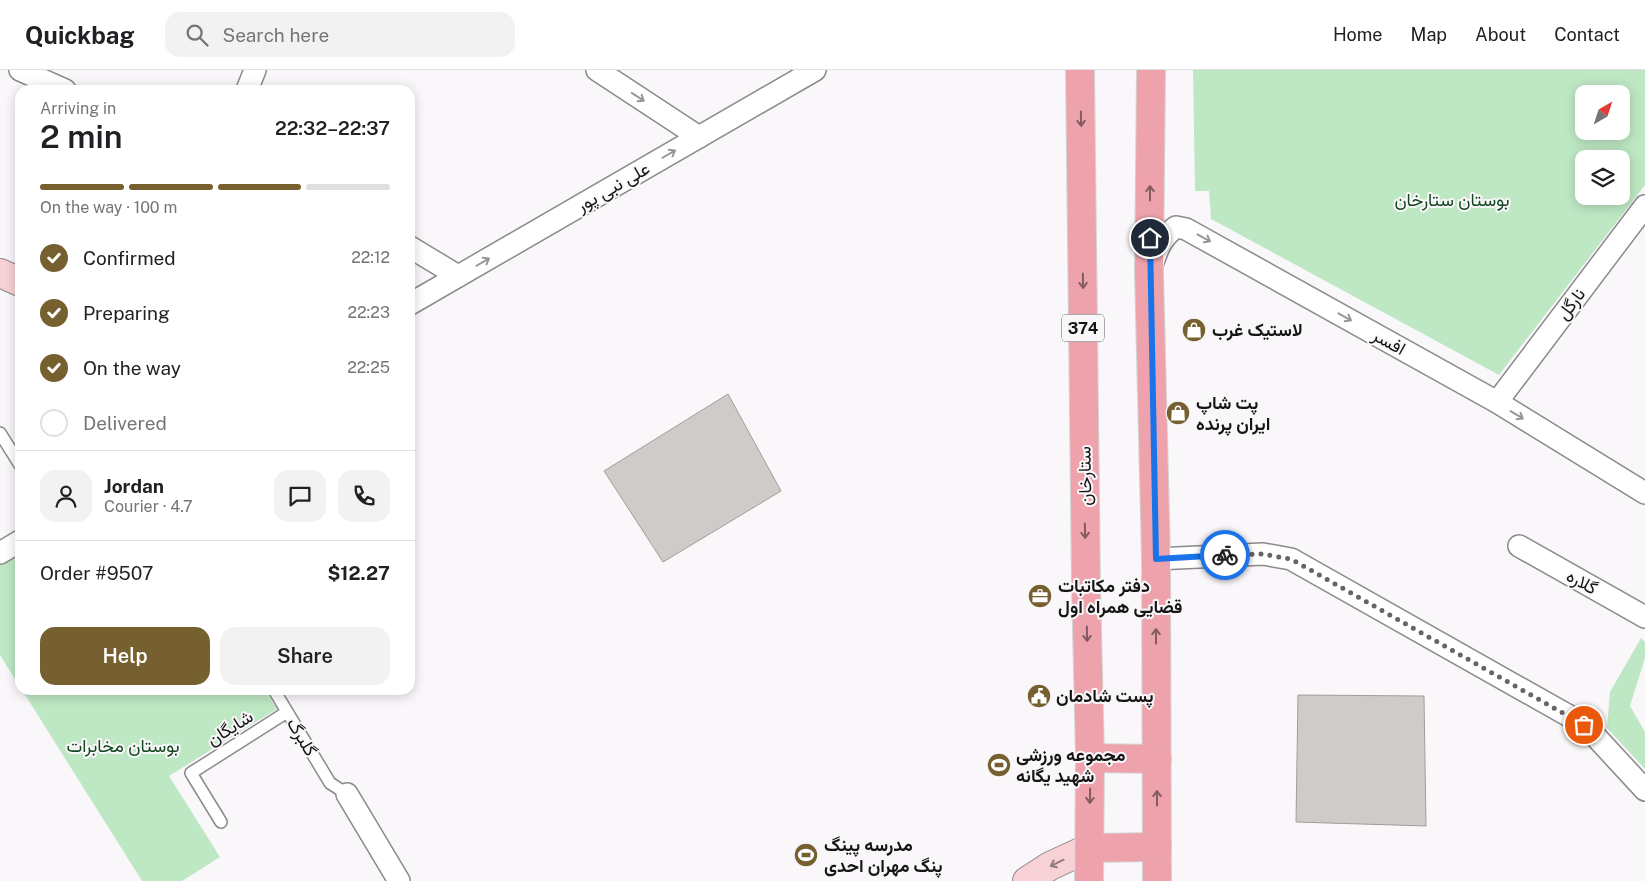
<!DOCTYPE html>
<html lang="en">
<head>
<meta charset="utf-8">
<style>
  body { margin:0; font-family:"Public Sans",Vazirmatn,sans-serif; background:#f2f2f2; color:#202124; height:100vh; display:flex; flex-direction:column; font-size:19px; white-space:nowrap }
  * { box-sizing:border-box; margin:0 }
  p { font-size:16px; color:#757577 }
  .icon { flex:none; width:28px; height:28px; fill:none; stroke:currentColor; stroke-width:2; stroke-linecap:round; stroke-linejoin:round }
  .map { position:relative; flex:1; overflow:hidden }
  .drawer { position:absolute; left:15px; top:15px; width:400px; height:610px; display:flex; flex-direction:column; background:#fff; border-radius:15px; box-shadow:0 2px 12px #0003 }
  .drawer>* { flex:none }
  .needle { width:32px; rotate:39deg }
  .buttons { position:absolute; left:1575px; top:15px; display:grid; gap:10px }
  .buttons a { display:grid; place-items:center; width:55px; height:55px; border-radius:10px; background:#fff; box-shadow:0 2px 12px #0003; font-size:25px }
  .pin { position:absolute; display:grid; place-items:center; width:42px; height:42px; color:#fff; margin:-21px; border:2px solid #fff; border-radius:50%; box-shadow:0 1px 5px #0007 }
  .courier { position:absolute; display:grid; place-items:center; width:50px; height:50px; margin:-25px; border:4px solid #1a73e8; border-radius:50%; background:#fff; color:#222; box-shadow:0 1px 6px #0007 }
  .head em { font-style:normal; font-weight:600 }
  .head div { display:flex; flex-direction:column-reverse }
  .head { display:flex; align-items:center; justify-content:space-between; height:85px; padding:0 25px }
  h1 { font-size:32px; font-weight:600; line-height:38px }
  .bar { display:grid; grid-template-columns:repeat(4,1fr); gap:8px 5px; align-content:center; height:60px; padding:0 25px }
  .bar i { height:6px; border-radius:4px; background:#e0e0e0 }
  .bar .on { background:#776030 }
  .bar p { grid-column:span 4 }
  .line { display:flex; align-items:center; gap:12px; padding:0 25px; border-top:1px solid #e0e0e0 }
  .line div { flex:1 }
  .round { display:grid; place-items:center; flex:none; width:52px; height:52px; border-radius:15px; background:#f2f2f2 }
  ol { padding:0 25px; list-style:none }
  li { display:flex; align-items:center; gap:15px; height:55px }
  li p { margin-inline-start:auto }
  li .icon { padding:5px; border-radius:50%; background:#776030; color:#fff; stroke-width:4 }
  li:last-child { color:#757577 }
  li i { width:28px; height:28px; border:2px solid #e0e0e0; border-radius:50% }
  .primary-button { display:flex; gap:10px; margin-top:auto; padding:10px 25px }
  .primary-button a { flex:1; height:58px; border-radius:15px; background:#776030; color:#fff; font-size:20px; font-weight:600; line-height:58px; text-align:center }
  .primary-button a+a { background:#f2f2f2; color:#202124 }
  header { display:flex; align-items:center; gap:30px; box-sizing:border-box; height:70px; padding:0 25px; background:#fff; border-bottom:1px solid #e0e0e0 }
  header strong { font-size:24px }
  nav { display:flex; gap:28px; margin-inline-start:auto; font-size:18px }
  .search { width:350px; height:45px; background:#f2f2f2; display:flex; align-items:center; gap:12px; box-sizing:border-box; padding:0 18px; border-radius:15px; color:#757577; font-size:19px }
  .map>svg:first-child { display:block }
  .green { fill:#bee8c4; fill-rule:evenodd }
  .building { fill:#cfcbc9; stroke:#a19d9c }
  .lines { fill:none; stroke-linecap:round; stroke-linejoin:round }
  .service-casing { stroke:#8c898c; stroke-width:14 }
  .minor-casing { stroke:#8c898c; stroke-width:24 }
  .secondary-casing { stroke:#8c898c; stroke-width:30 }
  .primary-casing { stroke:#d5d5d5; stroke-width:30 }
  .service { stroke:#fff; stroke-width:11 }
  .minor { stroke:#fff; stroke-width:21 }
  .secondary { stroke:#f7d1d6; stroke-width:28 }
  .primary { stroke:#eea3ac; stroke-width:28 }
  .oneway { stroke:#969696 }
  .oneway2 { stroke:#825c61 }
  .oneway3 { stroke:#927c80 }
  .done { stroke:#666466; stroke-width:5; stroke-dasharray:0 9 }
  .route { stroke:#1a73e8; stroke-width:6 }
  .labels { text-anchor:middle; stroke-width:4; stroke-linejoin:round; paint-order:stroke }
  .shield { fill:#faf7fa; stroke:#5a595a; stroke-width:1 }
  .shield-label { font-size:16px; font-weight:bold; fill:#161516 }
  .street-label { font-size:18px; fill:#161516; stroke:#faf7fa }
  .park-label { font-size:18px; fill:#124620; stroke:#faf7fa }
  .poi-label { font-size:18px; font-weight:bold; fill:#161516; stroke:#faf7fa; text-anchor:start }
</style>
</head>
<body>
<header>
<strong>Quickbag</strong>
<div class="search"><svg class="icon" aria-label="search" viewBox="0 0 24 24"><circle cx="10" cy="10" r="6"/><path d="M15 15l6 6"/></svg>Search here</div>
<nav><a>Home</a><a>Map</a><a>About</a><a>Contact</a></nav>
</header>
<div class="map">
<svg width="1645" height="811" viewBox="0 0 1645 811">
  <rect width="100%" height="100%" fill="#faf7fa"/>
  <g class="green">
    <path d="M1193,0H1645V115L1499,305L1211,149L1209,121H1195ZM1584,24H1621V61H1584ZM1584,89H1621V126H1584Z"/>
    <path d="M20,480V617L0,585V492Z"/>
    <path d="M1641,568L1645,572V588L1630,636L1645,662V699L1607,658L1610,622Z"/>
    <path d="M22,620H265L277,639L169,706L220,787L182,811H142Z"/>
  </g>
  <g class="building">
    <path d="M728,324L781,421L663,492L604,401Z"/>
    <path d="M1298,625L1424,626L1426,756L1296,752Z"/>
  </g>
  <g class="lines">
    <g class="service-casing">
      <g id="service">
        <path d="M0,363L20,395"/>
        <path d="M274,620L330,713L347,724"/>
        <path d="M221,752L191,703L287,642"/>
      </g>
    </g>
    <g class="minor-casing">
      <g id="minor">
        <path d="M20,0L65,20"/>
        <path d="M597,0L699,67"/>
        <path d="M247,20L255,0"/>
        <path d="M410,177L458,206"/>
        <path d="M1152,195C1158,178 1161,168 1176,157L1186,159L1497,332L1645,423"/>
        <path d="M410,234L815,0"/>
        <path d="M1497,332L1645,136"/>
        <path d="M1519,476L1645,547"/>
        <path d="M0,483L20,471"/>
        <path d="M1156,489L1263,484L1291,489L1585,655L1645,720"/>
        <path d="M347,724L399,811"/>
      </g>
    </g>
    <g class="secondary-casing">
      <g id="secondary">
        <path d="M0,203L20,212"/>
        <path d="M1027,811L1050,796L1089,778"/>
      </g>
    </g>
    <g class="primary-casing">
      <g id="primary">
        <path d="M1080,0L1086,515L1090,688L1089,811"/>
        <path d="M1151,0L1149,202L1156,489L1157,811"/>
        <path d="M1090,688L1157,689"/>
        <path d="M1089,778L1157,777"/>
      </g>
    </g>
    <use href="#service" class="service"/>
    <use href="#minor" class="minor"/>
    <use href="#secondary" class="secondary"/>
    <use href="#primary" class="primary"/>
  </g>
  <defs><path id="oneway-shaft" d="M-6 0H5M1.5-3L5.5 0L1.5 3" fill="none" stroke-width="1.6" stroke-linecap="round" stroke-linejoin="round" transform="scale(1.25)"/></defs>
  <g class="oneway">
    <use href="#oneway-shaft" transform="translate(638 27) rotate(33)"/>
    <use href="#oneway-shaft" transform="translate(669 84) rotate(-30)"/>
    <use href="#oneway-shaft" transform="translate(1204 168) rotate(29)"/>
    <use href="#oneway-shaft" transform="translate(483 192) rotate(-30)"/>
    <use href="#oneway-shaft" transform="translate(1345 247) rotate(29)"/>
    <use href="#oneway-shaft" transform="translate(1517 345) rotate(31)"/>
  </g>
  <g class="oneway2">
    <use href="#oneway-shaft" transform="translate(1081 49) rotate(89)"/>
    <use href="#oneway-shaft" transform="translate(1150 123) rotate(-90)"/>
    <use href="#oneway-shaft" transform="translate(1083 211) rotate(89)"/>
    <use href="#oneway-shaft" transform="translate(1085 461) rotate(89)"/>
    <use href="#oneway-shaft" transform="translate(1087 564) rotate(89)"/>
    <use href="#oneway-shaft" transform="translate(1156 566) rotate(-90)"/>
    <use href="#oneway-shaft" transform="translate(1090 726) rotate(91)"/>
    <use href="#oneway-shaft" transform="translate(1157 728) rotate(-90)"/>
  </g>
  <use class="oneway3" href="#oneway-shaft" transform="translate(1057 793) rotate(154)"/>
  <g class="lines">
    <path class="done" d="M1225,485L1262,484L1291,489L1584,655"/>
    <path class="route" d="M1150,168L1156,489L1225,485"/>
  </g>
  <defs>
    <g id="shop-disc" transform="scale(1.25)"><circle r="9.5" fill="#776030" stroke="#faf7fa"/><path d="M-5-2.5h2.3a2.7 3.5 0 0 1 5.4 0H5L5.5 6h-11ZM-1.5-2.5h3a1.5 2.3 0 0 0-3 0Z" fill="#fff"/></g>
    <g id="office-disc" transform="scale(1.25)"><circle r="9.5" fill="#776030" stroke="#faf7fa"/><path d="M-6-3h4V-5.5h4V-3h4V5H-6ZM-1-4.5V-3h2v-1.5ZM-6 0V1H6V0Z" fill="#fff"/></g>
    <g id="civic-disc" transform="scale(1.25)"><circle r="9.5" fill="#776030" stroke="#faf7fa"/><path d="M-.6-6.5H3V-4.5H.6V-3L4-1V1h2V6H-6V1h2V-1L-.6-3ZM-1.2 2.5V6h2.4V2.5Z" fill="#fff"/></g>
    <g id="stadium-disc" transform="scale(1.25)"><circle r="9.5" fill="#776030" stroke="#faf7fa"/><path d="M0-5a6.5 5 0 1 0 0 10a6.5 5 0 1 0 0-10ZM-3.5-1.8h7v3.6h-7Z" fill="#fff"/></g>
  </defs>
  <g fill-rule="evenodd">
    <use href="#shop-disc" x="1194" y="260"/>
    <use href="#shop-disc" x="1178" y="343"/>
    <use href="#office-disc" x="1040" y="526"/>
    <use href="#civic-disc" x="1039" y="626"/>
    <use href="#stadium-disc" x="999" y="695"/>
    <use href="#stadium-disc" x="806" y="785"/>
  </g>
  <g class="labels">
    <rect class="shield" x="1062" y="244.5" width="42" height="27" rx="4"/>
    <g class="shield-label">
      <text x="1083" y="264">374</text>
    </g>
    <g class="street-label">
      <text transform="translate(613 117) rotate(-30)" y="6">علی نبی پور</text>
      <text transform="translate(1571 234) rotate(-53)" y="6">نارگل</text>
      <text transform="translate(1389 272) rotate(29)" y="6">افسر</text>
      <text transform="translate(1085 406) rotate(-91)" y="6">ستارخان</text>
      <text transform="translate(1582 512) rotate(29)" y="6">گلاره</text>
      <text transform="translate(230 658) rotate(-32)" y="6">شایگان</text>
      <text transform="translate(302 667) rotate(59)" y="6">گلبرگ</text>
    </g>
    <g class="park-label">
      <text x="1452" y="136">بوستان ستارخان</text>
      <text x="123" y="682">بوستان مخابرات</text>
    </g>
    <g class="poi-label">
      <text x="1212" y="266">لاستیک غرب</text>
      <text x="1196" y="339">پت شاپ<tspan x="1196" dy="21">ایران پرنده</tspan></text>
      <text x="1058" y="522">دفتر مکاتبات<tspan x="1058" dy="21">قضایی همراه اول</tspan></text>
      <text x="1056" y="632">پست شادمان</text>
      <text x="1016" y="691">مجموعه ورزشی<tspan x="1016" dy="21">شهید یگانه</tspan></text>
      <text x="824" y="781">مدرسه پینگ<tspan x="824" dy="21">پنگ مهران احدی</tspan></text>
    </g>
  </g>
</svg>
<div class="buttons">
<a><svg class="needle" viewBox="-14 -14 28 28"><path d="M0-13l5 13h-10z" fill="#e53935"/><path d="M0 13l5-13h-10z" fill="#757577"/></svg></a>
<a><svg class="icon" aria-label="layers" viewBox="0 0 24 24"><path d="M12 4l9 5-9 5-9-5zM3 14l9 5 9-5"/></svg></a>
</div>
<div class="pin" style="left:1584px;top:655px;background:#ea580c"><svg class="icon" aria-label="bag" viewBox="0 0 24 24"><path d="M5 8h14l-1 12H6zM9 8a3 3 0 0 1 6 0"/></svg></div>
<div class="pin" style="left:1150px;top:168px;background:#1f2937"><svg class="icon" aria-label="home" viewBox="0 0 24 24"><path d="M3 11l9-7 9 7M6 9v11h12V9"/></svg></div>
<div class="courier" style="left:1225px;top:485px"><svg class="icon" aria-label="bike" viewBox="0 0 24 24"><circle cx="6" cy="16" r="4"/><circle cx="18" cy="16" r="4"/><path d="M6 16l4-8h5l3 8M10 8l3 8H6M13 5h3"/></svg></div>
<section class="drawer">
<div class="head"><div><h1>2 min</h1><p>Arriving in</p></div><em>22:32–22:37</em></div>
<div class="bar"><i class="on"></i><i class="on"></i><i class="on"></i><i></i><p>On the way · 100 m</p></div>
<ol>
<li><svg class="icon" aria-label="check" viewBox="0 0 24 24"><path d="M5 12l5 5 9-10"/></svg>Confirmed<p>22:12</p></li>
<li><svg class="icon" aria-label="check" viewBox="0 0 24 24"><path d="M5 12l5 5 9-10"/></svg>Preparing<p>22:23</p></li>
<li><svg class="icon" aria-label="check" viewBox="0 0 24 24"><path d="M5 12l5 5 9-10"/></svg>On the way<p>22:25</p></li>
<li><i></i>Delivered</li>
</ol>
<div class="line" style="height:90px"><a class="round"><svg class="icon" aria-label="person" viewBox="0 0 24 24"><circle cx="12" cy="8" r="4"/><path d="M4 21q1-7 8-7t8 7"/></svg></a><div><b>Jordan</b><p>Courier · 4.7</p></div><a class="round"><svg class="icon" aria-label="chat" viewBox="0 0 24 24"><path d="M4 5h16v11H9l-5 4z"/></svg></a><a class="round"><svg class="icon" aria-label="phone" viewBox="0 0 24 24"><path d="M5 4h4l2 5-3 2q2 4 5 5l2-3 5 2v4C11 20 4 13 5 4z"/></svg></a></div>
<div class="line" style="height:65px"><div>Order #9507</div><b>$12.27</b></div>
<div class="primary-button"><a>Help</a><a>Share</a></div>
</section>
</div>
</body>
</html>
